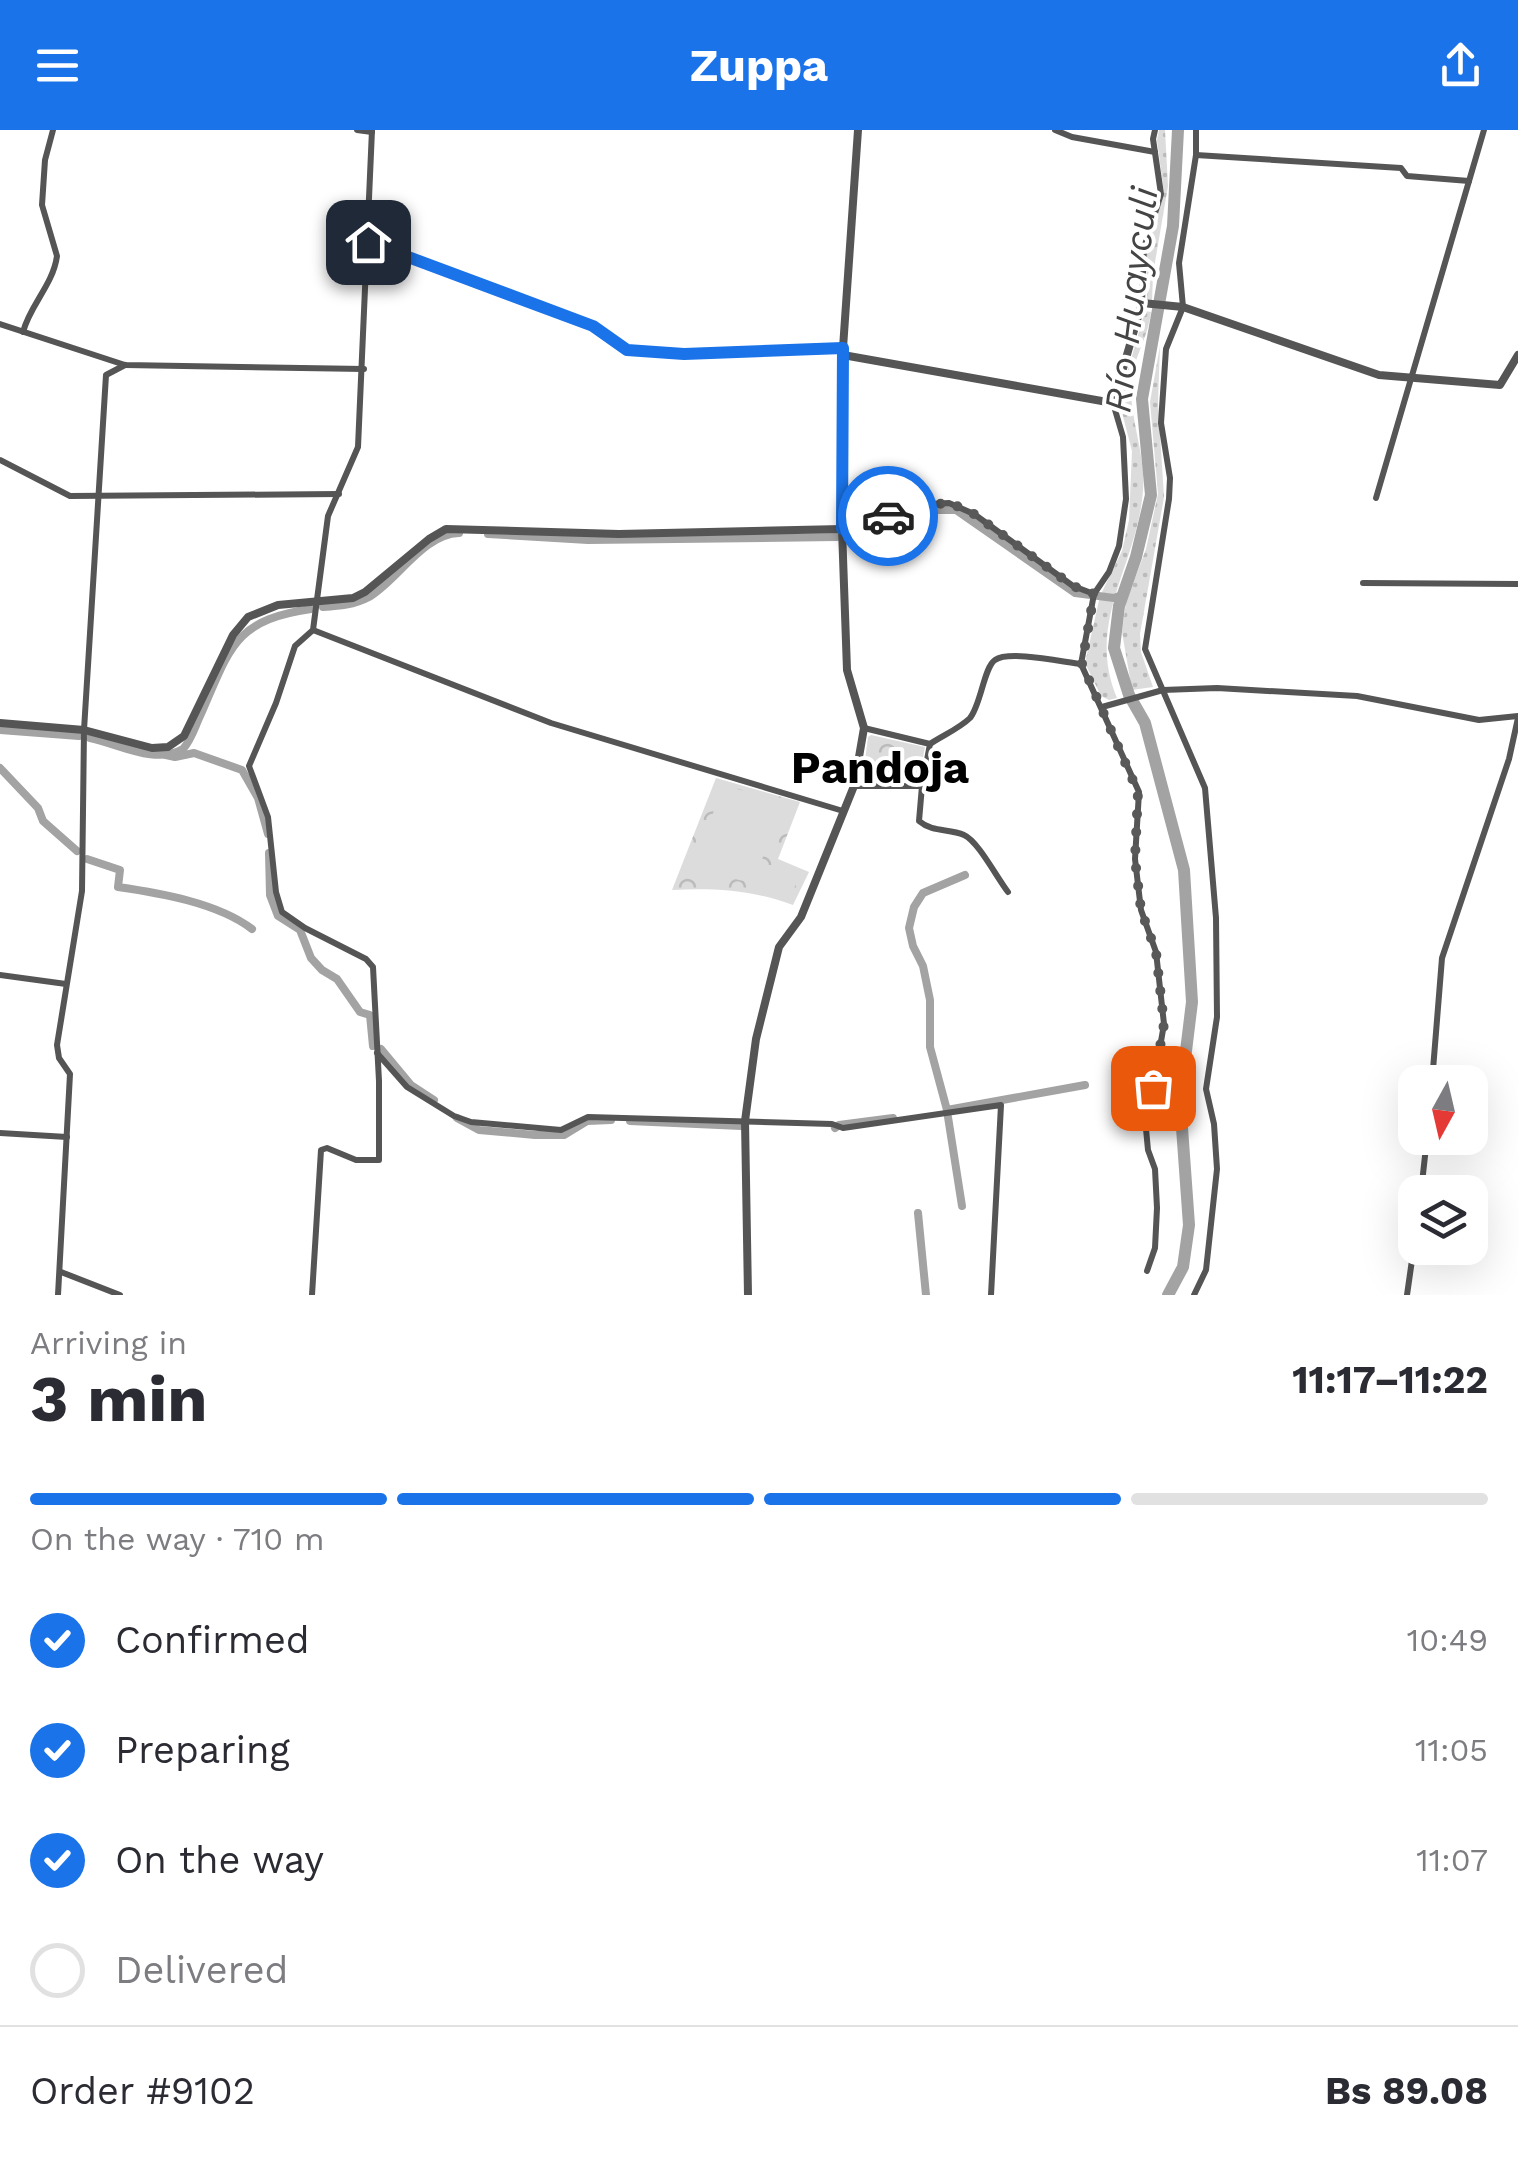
<!DOCTYPE html>
<html lang="en">
<head>
<meta charset="utf-8">
<style>
  body { margin:0; font-family:"Work Sans",sans-serif; background:#f7f7f7; color:#2b2b33; height:100vh; display:flex; flex-direction:column; font-size:38px; white-space:nowrap }
  * { box-sizing:border-box; margin:0 }
  p { font-size:32px; color:#7c7c81 }
  .icon { flex:none; width:55px; height:55px; fill:none; stroke:currentColor; stroke-width:2; stroke-linecap:round; stroke-linejoin:round }
  .map { position:relative; height:1165px; overflow:hidden }
  .side { display:flex; flex-direction:column; background:#fff; flex:1 }
  .side>* { flex:none }
  .needle { width:65px; rotate:188deg }
  .tools { position:absolute; left:1398px; top:935px; display:grid; gap:20px }
  .tools a { display:grid; place-items:center; width:90px; height:90px; border-radius:20px; background:#fff; box-shadow:0 10px 40px #0002; font-size:50px }
  .pin { position:absolute; display:grid; place-items:center; width:85px; height:85px; color:#fff; margin:-42px; border-radius:20px; box-shadow:0 5px 15px #0006 }
  .courier { position:absolute; display:grid; place-items:center; width:100px; height:100px; margin:-50px; border:8px solid #1a73e8; border-radius:50%; background:#fff; color:#222; box-shadow:0 2px 12px #0007 }
  .head em { font-style:normal; font-weight:700 }
  .head div { display:flex; flex-direction:column-reverse }
  .head { display:flex; align-items:center; justify-content:space-between; height:170px; padding:0 30px }
  h1 { font-size:65px; font-weight:700; line-height:75px }
  .bar { display:grid; grid-template-columns:repeat(4,1fr); gap:15px 10px; align-content:center; height:120px; padding:0 30px }
  .bar i { height:12px; border-radius:8px; background:#e1e1e2 }
  .bar .selected { background:#1a73e8 }
  .bar p { grid-column:span 4 }
  .line { display:flex; align-items:center; gap:25px; padding:0 30px; border-top:2px solid #e1e1e2 }
  .line div { flex:1 }
  ol { padding:0 30px; list-style:none }
  li { display:flex; align-items:center; gap:30px; height:110px }
  li p { margin-inline-start:auto }
  li .icon { padding:10px; border-radius:50%; background:#1a73e8; color:#fff; stroke-width:4 }
  li:last-child { color:#7c7c81 }
  li i { width:55px; height:55px; border:5px solid #e1e1e2; border-radius:50% }
  header { display:flex; justify-content:space-between; align-items:center; height:130px; padding:0 30px; background:#1a73e8; color:#fff; font-size:45px; font-weight:700 }
  .map>svg:first-child { display:block }
  .grass { fill:url(#grass-dots) }
  .forest { fill:url(#forest-crowns) }
  .pitch { fill:#dcdcdc }
  .lines { fill:none; stroke-linecap:round; stroke-linejoin:round }
  .canal { stroke:#a3a3a3; stroke-width:8 }
  .river { stroke:#a3a3a3; stroke-width:12 }
  .minor { stroke:#555; stroke-width:6 }
  .tertiary { stroke:#555; stroke-width:8 }
  .done { stroke:#595959; stroke-width:10; stroke-dasharray:0 18 }
  .route { stroke:#1a73e8; stroke-width:12 }
  .labels { text-anchor:middle; stroke-width:8; stroke-linejoin:round; paint-order:stroke }
  .water-label { font-size:38px; font-style:italic; fill:#444; stroke:#fff }
  .district-label { font-size:45px; font-weight:bold; fill:#000; stroke:#fff }
</style>
</head>
<body>
<header><svg class="icon" aria-label="menu" viewBox="0 0 24 24"><path d="M4 6h16M4 12h16M4 18h16"/></svg>Zuppa<svg class="icon" aria-label="share" viewBox="0 0 24 24"><path d="M12 15V3M7 8l5-5 5 5M5 13v7h14v-7"/></svg></header>
<div class="map">
<svg width="1518" height="1165" viewBox="0 0 1518 1165">
  <defs>
    <pattern id="grass-dots" width="8" height="8" patternUnits="userSpaceOnUse" patternTransform="scale(2.5)"><rect width="8" height="8" fill="#dcdcdc"/><path d="M2 2h.1M6 6h.1" fill="none" stroke="#bbb" stroke-width="1.8" stroke-linecap="round"/></pattern>
    <pattern id="forest-crowns" width="20" height="18" patternUnits="userSpaceOnUse" patternTransform="scale(2.5)"><rect width="20" height="18" fill="#dcdcdc"/><path d="M2 6a3 3 0 1 1 6 0M12 15a3 3 0 1 1 6 0" fill="none" stroke="#bbb"/></pattern>
  </defs>
  <rect width="100%" height="100%" fill="#fff"/>
  <g class="grass">
    <path d="M1159,0H1165L1168,56L1153,144L1152,171L1147,170V118L1164,63L1157,10Z"/>
    <path d="M1145,181L1151,182C1148,209 1132,230 1131,255C1130,291 1146,325 1143,361C1137,436 1085,492 1117,568L1109,570L1101,566L1085,533L1100,466L1122,421L1129,390L1132,321L1119,271Z"/>
    <path d="M1160,216L1158,272L1164,367L1140,504L1141,522L1153,557L1132,560L1122,502L1126,472L1146,419L1158,364L1150,272Z"/>
  </g>
  <g class="forest">
    <path d="M871,605L925,617L918,653L867,650L863,646L868,607Z"/>
    <path d="M716,648L800,672L778,729L809,742L793,775C752,760 715,758 672,760Z"/>
  </g>
  <g class="pitch">
    <path d="M723,655L784,672L753,753L693,740Z"/>
    <path d="M781,735L801,743L789,770L770,761Z"/>
  </g>
  <g class="lines">
    <g class="canal">
      <path d="M488,404L588,410L837,407"/>
      <path d="M848,404L933,380H956L1075,463L1114,468L1122,465"/>
      <path d="M323,477C339,476 354,475 369,467C398,450 423,404 459,403"/>
      <path d="M0,600L79,606"/>
      <path d="M90,608C119,614 156,635 183,619C192,609 195,596 201,584C230,518 234,490 311,479"/>
      <path d="M166,625L175,627L194,623L242,640L258,668L268,704"/>
      <path d="M0,638L38,678L43,691L77,721"/>
      <path d="M269,723L270,765L278,786L300,800L311,828L322,840L337,849L360,882L370,885L373,916"/>
      <path d="M87,729L120,740L118,757C160,763 218,773 252,799"/>
      <path d="M381,919L411,955L434,970"/>
      <path d="M947,980L1085,955"/>
      <path d="M947,980L930,917V870L923,836L913,816L909,798L914,777L923,763L965,745"/>
      <path d="M948,987L962,1076"/>
      <path d="M457,988L479,1000L535,1005H564L587,991L611,990"/>
      <path d="M630,991L741,996"/>
      <path d="M835,998L839,995L893,988"/>
      <path d="M918,1083L926,1165"/>
    </g>
    <path class="river" d="M1168,1165L1183,1137L1189,1095L1180,970L1192,872L1184,740L1145,593L1129,565L1114,518L1119,476L1136,427L1151,365L1142,269L1173,96L1178,0"/>
    <g class="minor">
      <path d="M357,0L372,2"/>
      <path d="M1055,0L1072,7L1155,22"/>
      <path d="M1196,25L1401,38L1407,46L1469,51"/>
      <path d="M368,112L593,196L627,219L684,224L843,218"/>
      <path d="M1142,173L1144,118L1161,64L1153,9L1155,0"/>
      <path d="M0,194L125,235L364,239"/>
      <path d="M23,202C30,175 53,155 57,126L42,75L45,30L53,0"/>
      <path d="M1113,273L1123,307L1126,369L1119,416L1109,442L1094,464L1081,534L1139,662L1135,729L1141,780L1156,822L1164,894L1153,958L1144,978L1148,1020L1155,1039L1157,1078L1155,1118L1147,1141"/>
      <path d="M0,330L70,366L339,364"/>
      <path d="M1376,368L1484,0"/>
      <path d="M842,399L932,374L949,373L974,384L1073,456L1094,464"/>
      <path d="M1363,453L1518,454"/>
      <path d="M313,500L551,593L843,681"/>
      <path d="M1102,577L1163,560L1217,558L1357,566L1479,590L1518,586"/>
      <path d="M930,614C942,606 960,598 970,588C981,575 984,537 995,530C1009,520 1063,532 1081,534"/>
      <path d="M854,656H922L930,614L864,598"/>
      <path d="M922,656L919,691C933,703 949,698 964,705C978,711 997,748 1008,762"/>
      <path d="M0,845L66,854"/>
      <path d="M377,923L407,957L454,986L471,992L561,1000L588,987L832,994L843,998L1001,975L991,1165"/>
      <path d="M1432,952L1442,828L1509,629L1518,588"/>
      <path d="M0,1003L67,1007"/>
      <path d="M1421,1062L1427,1008"/>
      <path d="M61,1142L120,1165"/>
      <path d="M58,1165L70,944L59,928L57,915L82,761L84,600L106,245L125,235"/>
      <path d="M312,1165L321,1020L327,1018L356,1030H379V951L373,837L366,829L305,798L282,782L276,762L268,687L249,636L276,573L295,516L313,500L328,386L358,317L372,0"/>
      <path d="M1194,1165L1206,1140L1217,1039L1214,994L1206,959L1217,887L1216,788L1205,658L1145,519L1169,369L1170,348L1161,293L1166,219L1183,177L1179,133L1196,25V0"/>
      <path d="M1407,1165L1415,1109"/>
    </g>
    <g class="tertiary">
      <path d="M843,225L1113,273L1142,173L1183,177L1379,245L1500,255L1518,225"/>
      <path d="M0,593L84,600L152,618L168,617L184,606L233,505L248,487L278,475L353,468L365,462L429,409L446,399L619,404L842,399"/>
      <path d="M748,1165L745,991L756,909L779,817L801,787L854,656L864,598L847,540L842,399L843,218L858,0"/>
    </g>
  </g>
  <g class="lines">
    <path class="done" d="M888,386L948,372L974,384L1073,456L1094,464L1082,534L1138,662L1135,729L1141,780L1156,822L1164,894L1153,958"/>
    <path class="route" d="M368,112L593,196L627,220L684,224L843,218L842,399L888,386"/>
  </g>
  <g class="labels">
    <g class="water-label">
      <text transform="translate(1131 170) rotate(-83)" y="13">Río Huayculi</text>
    </g>
    <g class="district-label">
      <text x="880" y="653">Pandoja</text>
    </g>
  </g>
</svg>
<div class="tools">
<a><svg class="needle" viewBox="-14 -14 28 28"><path d="M0-13l5 13h-10z" fill="#e53935"/><path d="M0 13l5-13h-10z" fill="#7c7c81"/></svg></a>
<a><svg class="icon" aria-label="layers" viewBox="0 0 24 24"><path d="M12 4l9 5-9 5-9-5zM3 14l9 5 9-5"/></svg></a>
</div>
<div class="pin" style="left:1153px;top:958px;background:#ea580c"><svg class="icon" aria-label="bag" viewBox="0 0 24 24"><path d="M5 8h14l-1 12H6zM9 8a3 3 0 0 1 6 0"/></svg></div>
<div class="pin" style="left:368px;top:112px;background:#1f2937"><svg class="icon" aria-label="home" viewBox="0 0 24 24"><path d="M3 11l9-7 9 7M6 9v11h12V9"/></svg></div>
<div class="courier" style="left:888px;top:386px"><svg class="icon" aria-label="car" viewBox="0 0 24 24"><path d="M5 17H2v-5l4-1 3-4h7l3 4 3 1v5h-3M9 17h6M6 11h13"/><circle cx="7" cy="17" r="2"/><circle cx="17" cy="17" r="2"/></svg></div>
</div>
<section class="side">
<div class="head"><div><h1>3 min</h1><p>Arriving in</p></div><em>11:17–11:22</em></div>
<div class="bar"><i class="selected"></i><i class="selected"></i><i class="selected"></i><i></i><p>On the way · 710 m</p></div>
<ol>
<li><svg class="icon" aria-label="check" viewBox="0 0 24 24"><path d="M5 12l5 5 9-10"/></svg>Confirmed<p>10:49</p></li>
<li><svg class="icon" aria-label="check" viewBox="0 0 24 24"><path d="M5 12l5 5 9-10"/></svg>Preparing<p>11:05</p></li>
<li><svg class="icon" aria-label="check" viewBox="0 0 24 24"><path d="M5 12l5 5 9-10"/></svg>On the way<p>11:07</p></li>
<li><i></i>Delivered</li>
</ol>
<div class="line" style="height:130px"><div>Order #9102</div><b>Bs 89.08</b></div>
</section>
</body>
</html>
